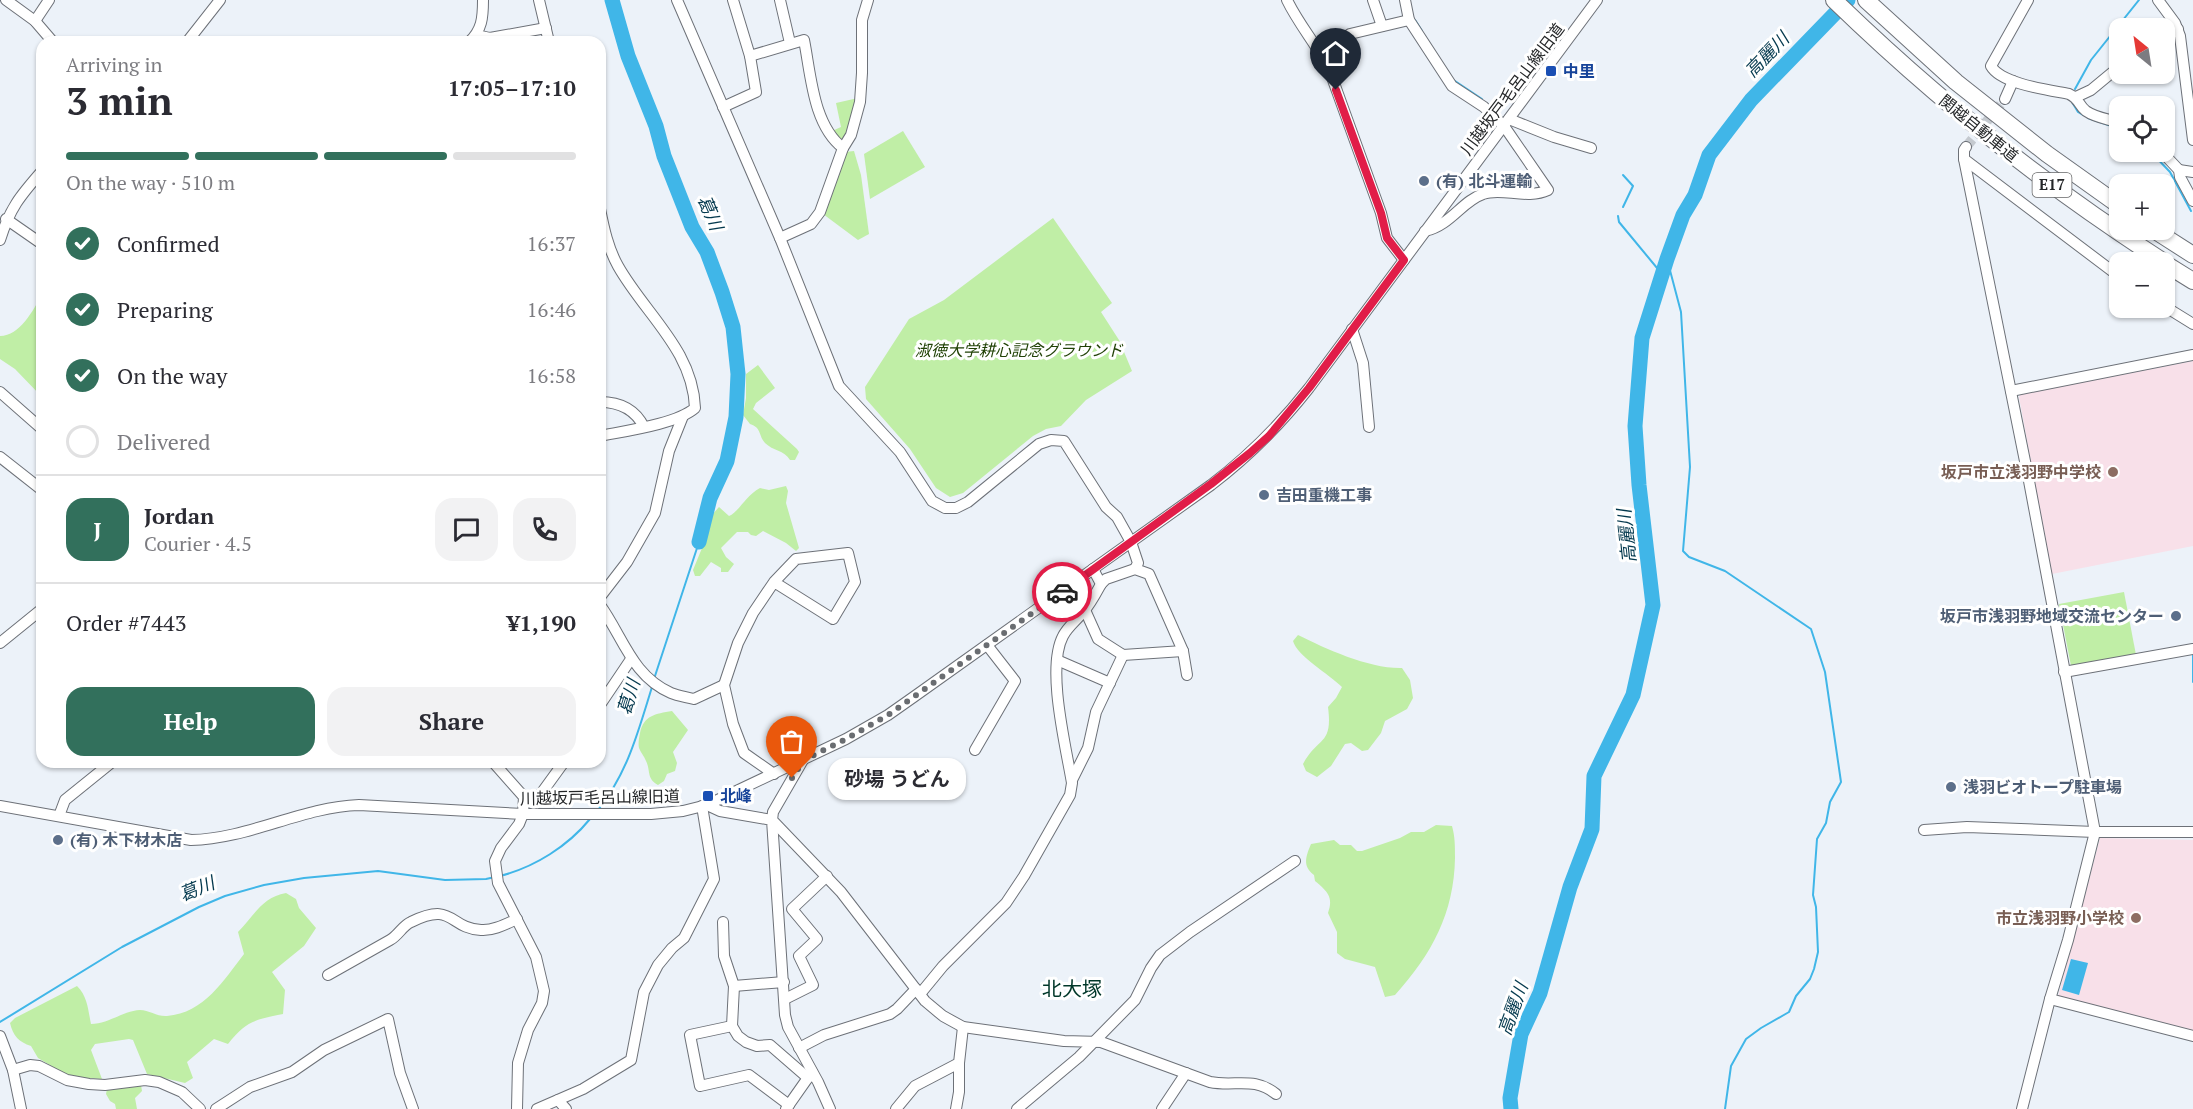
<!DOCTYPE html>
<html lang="en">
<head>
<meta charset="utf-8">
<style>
  body { margin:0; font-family:"PT Serif","Noto Sans JP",serif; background:#f2f2f3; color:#2b2b33; height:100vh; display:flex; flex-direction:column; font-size:22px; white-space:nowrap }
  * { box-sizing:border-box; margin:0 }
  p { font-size:20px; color:#7c7c81 }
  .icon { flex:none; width:33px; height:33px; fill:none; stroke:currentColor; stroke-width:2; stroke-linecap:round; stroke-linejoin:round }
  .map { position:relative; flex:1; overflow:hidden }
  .panel { position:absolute; left:36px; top:36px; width:570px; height:732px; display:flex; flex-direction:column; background:#fff; border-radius:18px; box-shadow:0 2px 4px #0004 }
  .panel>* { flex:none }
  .needle { width:39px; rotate:330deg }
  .tools { position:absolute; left:2109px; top:18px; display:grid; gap:12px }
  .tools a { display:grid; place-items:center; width:66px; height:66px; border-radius:12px; background:#fff; box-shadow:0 2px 4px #0004; font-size:30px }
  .pin { position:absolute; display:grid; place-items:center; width:51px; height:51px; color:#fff; margin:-62px -26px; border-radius:50% 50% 50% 0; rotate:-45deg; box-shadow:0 0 6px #0007 }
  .pin .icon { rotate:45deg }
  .courier { position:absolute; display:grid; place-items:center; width:60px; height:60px; margin:-30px; border:4px solid #e11d48; border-radius:50%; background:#fff; color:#222; box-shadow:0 2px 8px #0007 }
  .bubble { position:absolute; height:42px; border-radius:18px; background:#fff; box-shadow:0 2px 4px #0004; font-size:20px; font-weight:700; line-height:42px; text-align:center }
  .summary em { font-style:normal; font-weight:700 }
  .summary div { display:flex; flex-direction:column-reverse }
  .summary { display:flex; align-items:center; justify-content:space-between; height:102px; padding:0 30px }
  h1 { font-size:39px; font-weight:700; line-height:45px }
  .bar { display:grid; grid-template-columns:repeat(4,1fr); gap:9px 6px; align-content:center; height:72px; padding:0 30px }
  .bar i { height:8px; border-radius:4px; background:#e1e1e2 }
  .bar .active { background:#32705c }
  .bar p { grid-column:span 4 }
  .line { display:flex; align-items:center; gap:15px; padding:0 30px; border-top:2px solid #e1e1e2 }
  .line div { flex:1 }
  .round { display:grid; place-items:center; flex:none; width:63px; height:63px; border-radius:18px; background:#f2f2f3 }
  ol { padding:0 30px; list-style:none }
  li { display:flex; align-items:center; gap:18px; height:66px }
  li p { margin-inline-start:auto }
  li .icon { padding:6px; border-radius:50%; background:#32705c; color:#fff; stroke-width:4 }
  li:last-child { color:#7c7c81 }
  li i { width:33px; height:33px; border:3px solid #e1e1e2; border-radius:50% }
  .cta { display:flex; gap:12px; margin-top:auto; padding:12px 30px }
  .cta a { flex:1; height:69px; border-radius:18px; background:#32705c; color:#fff; font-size:24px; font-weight:700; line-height:69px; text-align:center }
  .cta a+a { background:#f2f2f3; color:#2b2b33 }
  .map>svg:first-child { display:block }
  .education { fill:#f8e0e9 }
  .green { fill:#c0eea6 }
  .water { fill:#40b6e8 }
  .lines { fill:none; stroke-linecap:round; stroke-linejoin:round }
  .stream { stroke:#40b6e8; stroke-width:2 }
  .river { stroke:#40b6e8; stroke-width:15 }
  .minor-tunnel { stroke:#c4c9cf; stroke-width:10; stroke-dasharray:10 5; stroke-linecap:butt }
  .minor-casing { stroke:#6d7178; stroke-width:12 }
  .highway-casing { stroke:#6d7178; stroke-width:18 }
  .minor { stroke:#fff; stroke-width:10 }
  .highway { stroke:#fff; stroke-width:16 }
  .done { stroke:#6a6d71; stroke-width:6; stroke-dasharray:0 10.8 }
  .route { stroke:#e11d48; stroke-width:8 }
  .transit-dot { fill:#1a4fb4; stroke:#fff; stroke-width:2 }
  .service-dot { fill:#5c6f8a; stroke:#fff; stroke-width:2 }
  .education-dot { fill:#8d6e63; stroke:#fff; stroke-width:2 }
  .labels { text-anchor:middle; stroke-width:6; stroke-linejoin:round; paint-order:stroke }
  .shield { fill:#fff; stroke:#666768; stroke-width:1.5 }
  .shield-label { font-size:15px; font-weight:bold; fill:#242628 }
  .transit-label { font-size:16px; font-weight:bold; fill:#164399; stroke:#fff; text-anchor:start }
  .street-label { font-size:16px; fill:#242628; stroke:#fff }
  .service-label { font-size:16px; font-weight:bold; fill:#4e5e75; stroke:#fff; text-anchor:start }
  .park-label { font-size:16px; font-style:italic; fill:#214206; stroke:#fff }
  .education-label { font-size:16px; font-weight:bold; fill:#785e54; stroke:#fff; text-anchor:end }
  .water-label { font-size:18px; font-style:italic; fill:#04394e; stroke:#fff }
  .quarter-label { font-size:20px; fill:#003729; stroke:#fff }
</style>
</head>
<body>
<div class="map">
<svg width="2193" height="1109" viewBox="0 0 2193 1109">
  <rect width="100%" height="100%" fill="#ecf2f9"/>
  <g class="education">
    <path d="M2193,361V546L2052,574L2019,397L2021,394Z"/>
    <path d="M2100,838L2193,840V1032L2058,997Z"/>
  </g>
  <g class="green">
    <path d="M858,98L845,138L840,144L832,131L841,127L836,103Z"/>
    <path d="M903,131L925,167L870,199L864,154Z"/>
    <path d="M854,151L861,175L869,234L858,240L823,214L845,152Z"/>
    <path d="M1053,218L1112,303L1101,312L1119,340L1132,371L1086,400L1061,426L1046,429L1033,436L963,493L950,497L936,488L910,449L866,399L865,387L909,319L944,300Z"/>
    <path d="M42,295V397L15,369L0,359V336C20,336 33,310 42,295Z"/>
    <path d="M758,365L775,388L756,403L753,409L797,449L799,452L795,460H790C784,450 773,451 765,443C758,435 762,428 750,424L743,415L746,398V374Z"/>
    <path d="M786,486L788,491L786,503L799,548L796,551L786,543L763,531L756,536L751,535L748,532H737L721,548L726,557L734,564L728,572H721V568L711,562L700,576H695L693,570L709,531L711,516L719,507L729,516C739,512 745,496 760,488L769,490Z"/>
    <path d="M2124,592L2136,655L2071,666L2059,604Z"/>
    <path d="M1298,635C1326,649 1370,669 1402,668L1410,680L1413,698L1407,709L1385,721L1381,733L1368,750L1362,751L1351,743L1345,744L1331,766L1317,777L1306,771L1303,764C1318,736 1333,746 1328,707L1336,698L1342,687C1329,674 1297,656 1293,641Z"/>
    <path d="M672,711L688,730L673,752L677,763L675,771L667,774L664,781L658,785C646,778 651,771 646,761C644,756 641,753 639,748C638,744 639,738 640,733C644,715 655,714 672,711Z"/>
    <path d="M1436,825L1452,826C1455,837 1455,845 1455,858C1454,913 1432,954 1395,995L1385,997L1375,967L1345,959L1337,953V932L1328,913C1334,897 1327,891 1315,881L1314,875C1302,866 1306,856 1311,844L1334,840L1340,845H1351L1357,851H1362L1400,838L1411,832H1424Z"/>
    <path d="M286,893L296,899L299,908L316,928L304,946L272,972L285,990L283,1014C254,1020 246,1021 228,1044L214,1039L187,1062L193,1078L185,1083L147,1074L133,1040L129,1039L95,1044L91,1050L102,1079L70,1077L38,1058L31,1046C19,1042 13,1036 10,1023L15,1018L77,986C88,997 88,1010 91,1024C108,1024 123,1011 140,1010C149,1010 158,1017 167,1016C204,1013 224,980 244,954L238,932C254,916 262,897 286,893Z"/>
    <path d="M141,1085L142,1091L135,1098L137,1109H116L115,1104L110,1101L106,1094L107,1089Z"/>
  </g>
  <path class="water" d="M2071,959L2088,963L2079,995L2062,990Z"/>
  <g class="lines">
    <g class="stream">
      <path d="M1415,20L1422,31"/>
      <path d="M1452,79L1482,99"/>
      <path d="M2075,89L2091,60L2139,0"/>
      <path d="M2072,102L2078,112L2083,115"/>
      <path d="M2088,118L2120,129"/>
      <path d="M2151,152L2170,172L2191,211"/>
      <path d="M1623,175L1633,186L1623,207"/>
      <path d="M1618,216L1619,222L1662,274"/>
      <path d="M1667,259L1681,312L1690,467L1683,551L1689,557L1725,571L1811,629L1825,672L1841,782L1830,802L1826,823L1817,839L1813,895L1816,907L1818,952L1814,969L1810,979L1796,996L1789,1012L1761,1028L1746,1039L1731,1066L1725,1109"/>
      <path d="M2193,652V682"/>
      <path d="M654,679L699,542"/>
      <path d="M598,810C628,772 638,732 652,687"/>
      <path d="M500,876C535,867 568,846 590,819"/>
      <path d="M0,1022L122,947L199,907L225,896L264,885L304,878L378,871L445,880L486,879L495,877"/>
    </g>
    <g class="river">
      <path d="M612,0L628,56L656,126L664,156L692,227L707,252L722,292L733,327L738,374L736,417L727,461L710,498L699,542"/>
      <path d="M1511,1109L1510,1098L1521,1034L1540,993L1570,887L1592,829L1594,776L1633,695L1653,605L1639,485L1635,426L1642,338L1667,259L1683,215L1695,195L1709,155L1751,100L1848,0"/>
    </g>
    <path class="minor-tunnel" d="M1966,147L2005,99"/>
    <g class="minor-casing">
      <g id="minor">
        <path d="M6,0L35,21L53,42"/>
        <path d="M539,0L549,42"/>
        <path d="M677,0L780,238L839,386L900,452L932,501L945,508H956L968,502L1039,444L1051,440L1064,441L1106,507L1117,517L1131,542L1138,563L1135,569"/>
        <path d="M733,0L750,56L804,40C811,75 813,125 843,148"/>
        <path d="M780,0L790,43"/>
        <path d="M1287,0C1299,25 1317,45 1329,69L1381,213L1387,238L1404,260"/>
        <path d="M1373,0L1382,26"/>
        <path d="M1405,0L1409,20L1452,86L1484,107L1504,126L1548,190C1527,200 1501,187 1483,194C1462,201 1451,225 1425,231"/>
        <path d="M2028,0L1991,66C2001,84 2049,90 2069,94C2080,99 2078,105 2086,111C2096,118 2109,119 2120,123"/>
        <path d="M2158,0L2175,23L2180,36L2193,140"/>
        <path d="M35,21L49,0"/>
        <path d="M476,35L490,38L546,28"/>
        <path d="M2164,36L2178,29"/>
        <path d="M187,42L220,0"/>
        <path d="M469,42C482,30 483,18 483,0"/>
        <path d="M1321,54L1350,34L1409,20"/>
        <path d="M2076,97L2091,90L2120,66"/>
        <path d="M2005,99L2013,81"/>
        <path d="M723,107L756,92L750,56"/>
        <path d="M1509,119L1554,137L1591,148"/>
        <path d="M1966,147L1964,150V159L2029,481L2095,832L2068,940L2050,999L2022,1109"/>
        <path d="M2162,152L2179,170L2180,177L2193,201"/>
        <path d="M1964,159L2120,277"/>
        <path d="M2179,170L2193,172"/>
        <path d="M600,209C604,229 608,248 618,266C645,314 693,350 695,408C677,424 625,431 600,436"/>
        <path d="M6,219L42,244"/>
        <path d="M780,238L811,224L820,212L843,148L851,135L860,102L862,73V20L868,0"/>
        <path d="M0,240C10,208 20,196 42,171"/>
        <path d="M2164,306L2193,324"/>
        <path d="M1352,329L1363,363L1369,427"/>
        <path d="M2011,391L2193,355"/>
        <path d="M0,392L42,429"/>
        <path d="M600,402C619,402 635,409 644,427"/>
        <path d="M0,457L42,490"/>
        <path d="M1101,584L1106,579L1135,569L1149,574L1183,651L1187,675"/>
        <path d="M600,597L627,562L655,513L669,451L683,416"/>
        <path d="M600,605C623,637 632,676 671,693C678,696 687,697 694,699L724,685"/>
        <path d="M1085,610L1098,639L1123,655L1183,651"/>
        <path d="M0,643L42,609"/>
        <path d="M1057,660L1110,683"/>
        <path d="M2064,672L2193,649"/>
        <path d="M600,705L631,659"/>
        <path d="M975,750L1015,681L987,645"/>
        <path d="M803,760L773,812L772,820L841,892L925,1001L943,1016L963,1027L1064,1041L1101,1042L1210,1082C1235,1087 1254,1076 1276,1094"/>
        <path d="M493,762L524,797L523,814L519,824L501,848L495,861L498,883L536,957L544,991L542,1003L528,1030L518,1063L517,1109"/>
        <path d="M774,774L744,753L733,724L724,685L738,643L753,613L774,582L796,559L848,553L855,582L833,619L774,582"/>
        <path d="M1072,780L1088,748L1096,712L1123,655"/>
        <path d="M535,802L564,762"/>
        <path d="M707,805L720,811L772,820L785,1015L788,1027L818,1082L830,1109"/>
        <path d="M0,806L191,840C249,839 301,807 359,805L523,814H651L683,811L707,805L846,739L888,715L915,696L1211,485C1249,456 1280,425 1309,388L1597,0"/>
        <path d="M59,816L65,800L112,762"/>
        <path d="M1924,830L1967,827L2095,832H2193"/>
        <path d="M723,922L724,956L734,986L732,1026L738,1036L746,1042L757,1046L770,1045L808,1078"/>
        <path d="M328,975L390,940C399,935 402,926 411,922C454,901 448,928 481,930C493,931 506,924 517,919"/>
        <path d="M734,986L784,982"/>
        <path d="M920,994L943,966L1006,903L1024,876L1070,795L1072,783C1066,747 1046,668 1063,636C1068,626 1077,620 1084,611C1091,603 1096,593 1101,584L1093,569"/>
        <path d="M785,999L813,985L799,956L817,939L792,909L827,876"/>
        <path d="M2050,999L2193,1036"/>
        <path d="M732,1026L690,1035L700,1086L749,1075L789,1105"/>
        <path d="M0,1036L13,1070L21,1109"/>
        <path d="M799,1048L824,1035L890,1014L897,1009L916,989"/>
        <path d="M13,1070L30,1065L39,1066L67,1080L89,1084L105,1085L145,1080L159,1082L182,1092L200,1109"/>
        <path d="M558,1100L566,1109"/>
        <path d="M216,1109L250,1087L292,1072L324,1050L388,1019L400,1073L413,1109"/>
        <path d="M537,1109L583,1089L631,1060L644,992L658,965L672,948L684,938L714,879L702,806"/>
        <path d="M786,1109L812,1072"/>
        <path d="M896,1109L915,1086L959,1063L963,1027"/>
        <path d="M956,1109L959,1092V1063"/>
        <path d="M1017,1109L1079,1057L1135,1000L1151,968L1160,955L1190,932L1295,861"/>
        <path d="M1162,1109L1186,1073"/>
      </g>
    </g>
    <g class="highway-casing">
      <g id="highway">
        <path d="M1834,0C1935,98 2045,186 2164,262"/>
        <path d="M1866,0L1956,82L2047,154L2120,206"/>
        <path d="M2154,230L2193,255"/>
        <path d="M2164,263L2193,281"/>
      </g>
    </g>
    <use href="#minor" class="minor"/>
    <use href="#highway" class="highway"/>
  </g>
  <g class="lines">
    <path class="done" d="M792,778L804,760L846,739L888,715L1062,592"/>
    <path class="route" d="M1062,592L1211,484L1250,453L1269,436L1309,388L1404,260L1387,238L1381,213L1336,90"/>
  </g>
  <g class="transit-dot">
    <rect x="1545" y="65" width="12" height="12" rx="3"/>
    <rect x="702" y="790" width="12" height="12" rx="3"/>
  </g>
  <g class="service-dot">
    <circle cx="1424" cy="181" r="6"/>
    <circle cx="1264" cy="495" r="6"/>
    <circle cx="2176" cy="616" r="6"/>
    <circle cx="1951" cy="787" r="6"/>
    <circle cx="58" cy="840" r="6"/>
  </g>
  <g class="education-dot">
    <circle cx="2113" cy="472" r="6"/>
    <circle cx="2136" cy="918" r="6"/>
  </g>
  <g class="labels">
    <rect class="shield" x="2032.5" y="173" width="39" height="24" rx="4.5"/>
    <g class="shield-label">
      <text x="2052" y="190">E17</text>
    </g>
    <g class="transit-label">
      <text x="1563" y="77">中里</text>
      <text x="720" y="802">北峰</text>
    </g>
    <g class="street-label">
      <text transform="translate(1512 89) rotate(-53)" y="6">川越坂戸毛呂山線旧道</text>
      <text transform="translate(1979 128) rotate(39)" y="6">関越自動車道</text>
      <text transform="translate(600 797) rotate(-1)" y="6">川越坂戸毛呂山線旧道</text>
    </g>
    <g class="service-label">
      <text x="1436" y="187">(有) 北斗運輸</text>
      <text x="1276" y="501">吉田重機工事</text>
      <text x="2164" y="622" text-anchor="end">坂戸市浅羽野地域交流センター</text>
      <text x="1963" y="793">浅羽ビオトープ駐車場</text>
      <text x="70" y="846">(有) 木下材木店</text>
    </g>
    <g class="park-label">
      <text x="1019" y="356">淑徳大学耕心記念グラウンド</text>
    </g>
    <g class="education-label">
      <text x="2101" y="478">坂戸市立浅羽野中学校</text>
      <text x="2124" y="924">市立浅羽野小学校</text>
    </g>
    <g class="water-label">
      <text transform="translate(1767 55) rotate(-46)" y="6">高麗川</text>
      <text transform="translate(710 213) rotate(67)" y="6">葛川</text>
      <text transform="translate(1627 536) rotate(-96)" y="6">高麗川</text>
      <text transform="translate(629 697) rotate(-73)" y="6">葛川</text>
      <text transform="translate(197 889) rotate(-22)" y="6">葛川</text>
      <text transform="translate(1513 1009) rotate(-70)" y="6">高麗川</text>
    </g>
    <g class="quarter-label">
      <text x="1072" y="996">北大塚</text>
    </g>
  </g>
</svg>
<div class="tools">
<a><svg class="needle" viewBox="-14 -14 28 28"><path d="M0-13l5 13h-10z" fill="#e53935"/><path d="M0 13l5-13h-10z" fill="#7c7c81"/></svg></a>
<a><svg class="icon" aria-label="locate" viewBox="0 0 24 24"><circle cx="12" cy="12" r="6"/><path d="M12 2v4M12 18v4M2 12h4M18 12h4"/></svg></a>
<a>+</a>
<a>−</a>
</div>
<div class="pin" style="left:792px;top:778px;background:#ea580c"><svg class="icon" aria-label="bag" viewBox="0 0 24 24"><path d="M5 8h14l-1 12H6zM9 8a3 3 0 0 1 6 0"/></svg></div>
<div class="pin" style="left:1336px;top:90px;background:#1f2937"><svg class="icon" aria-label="home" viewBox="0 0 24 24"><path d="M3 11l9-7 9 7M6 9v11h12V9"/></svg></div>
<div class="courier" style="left:1062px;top:592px"><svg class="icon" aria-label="car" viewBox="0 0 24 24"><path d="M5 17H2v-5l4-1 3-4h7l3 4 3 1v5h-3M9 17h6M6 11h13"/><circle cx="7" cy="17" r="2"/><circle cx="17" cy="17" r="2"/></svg></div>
<div class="bubble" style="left:828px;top:758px;width:138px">砂場 うどん</div>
<section class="panel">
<div class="summary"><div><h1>3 min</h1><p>Arriving in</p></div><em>17:05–17:10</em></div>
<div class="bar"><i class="active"></i><i class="active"></i><i class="active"></i><i></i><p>On the way · 510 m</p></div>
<ol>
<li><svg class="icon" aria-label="check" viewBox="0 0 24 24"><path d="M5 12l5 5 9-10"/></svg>Confirmed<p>16:37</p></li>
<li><svg class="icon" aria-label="check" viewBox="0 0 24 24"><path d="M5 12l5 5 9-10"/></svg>Preparing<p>16:46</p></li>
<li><svg class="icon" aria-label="check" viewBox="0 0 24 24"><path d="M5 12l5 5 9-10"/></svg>On the way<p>16:58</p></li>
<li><i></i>Delivered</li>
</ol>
<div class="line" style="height:108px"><b class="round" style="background:#32705c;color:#fff">J</b><div><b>Jordan</b><p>Courier · 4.5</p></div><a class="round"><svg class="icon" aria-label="chat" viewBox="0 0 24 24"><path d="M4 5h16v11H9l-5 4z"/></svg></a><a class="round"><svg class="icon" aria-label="phone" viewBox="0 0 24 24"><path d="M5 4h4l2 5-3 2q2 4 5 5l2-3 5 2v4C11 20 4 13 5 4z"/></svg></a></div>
<div class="line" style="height:78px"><div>Order #7443</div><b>¥1,190</b></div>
<div class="cta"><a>Help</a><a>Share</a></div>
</section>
</div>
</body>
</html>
